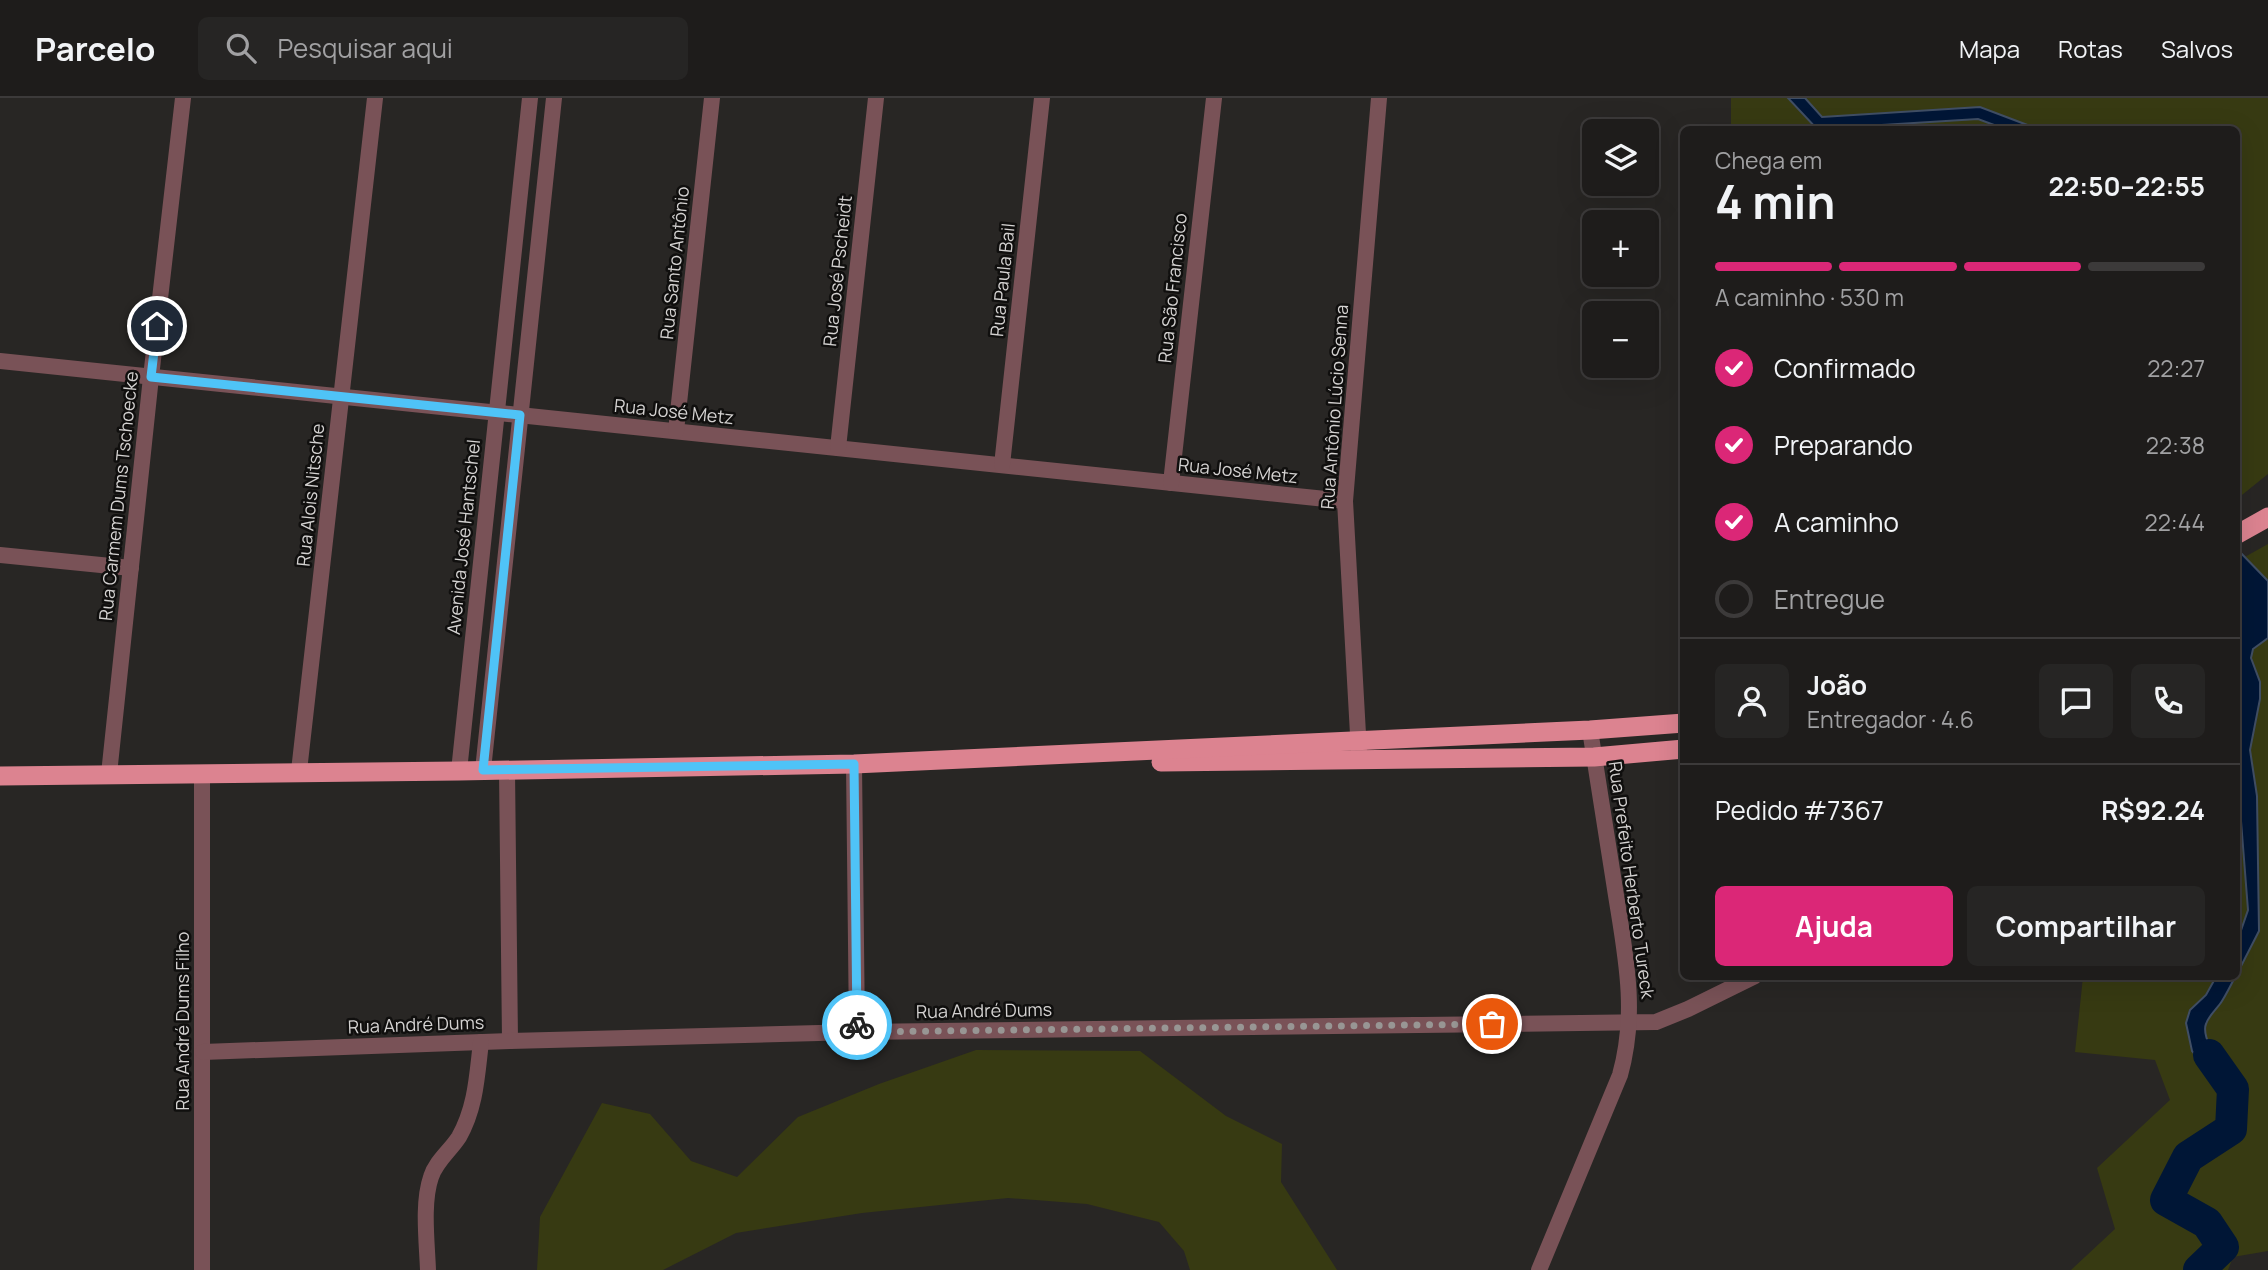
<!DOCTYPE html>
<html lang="pt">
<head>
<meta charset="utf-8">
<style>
  body { margin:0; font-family:Manrope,sans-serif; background:#262524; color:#f1f3f6; height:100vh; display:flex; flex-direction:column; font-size:26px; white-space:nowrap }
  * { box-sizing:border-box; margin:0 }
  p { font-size:23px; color:#a1a1a3 }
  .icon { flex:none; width:38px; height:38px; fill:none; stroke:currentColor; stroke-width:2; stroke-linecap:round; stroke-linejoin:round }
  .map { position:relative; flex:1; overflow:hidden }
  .panel { position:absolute; left:1680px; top:28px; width:560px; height:854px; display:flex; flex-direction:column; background:#1e1c1b; border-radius:10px; box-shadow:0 7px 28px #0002,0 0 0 2px #3c3a3a }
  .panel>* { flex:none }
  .fabs { position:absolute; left:1582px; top:21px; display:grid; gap:14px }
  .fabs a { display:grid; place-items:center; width:77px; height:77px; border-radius:10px; background:#1e1c1b; box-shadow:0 7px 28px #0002,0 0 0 2px #3c3a3a; font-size:35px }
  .pin { position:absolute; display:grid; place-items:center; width:60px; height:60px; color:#fff; margin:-30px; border:4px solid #fff; border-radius:50%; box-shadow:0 2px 7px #0007 }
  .courier { position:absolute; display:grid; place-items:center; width:70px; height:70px; margin:-35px; border:5px solid #4fc3f7; border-radius:50%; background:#fff; color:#222; box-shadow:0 2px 9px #0007 }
  .overview em { font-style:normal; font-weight:700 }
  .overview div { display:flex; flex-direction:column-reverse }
  .overview { display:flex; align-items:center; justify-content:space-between; height:119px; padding:0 35px }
  h1 { font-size:46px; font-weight:700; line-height:52px }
  .bar { display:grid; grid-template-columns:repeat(4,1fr); gap:10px 7px; align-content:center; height:84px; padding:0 35px }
  .bar i { height:9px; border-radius:5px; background:#3c3a3a }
  .bar .selected { background:#db2777 }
  .bar p { grid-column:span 4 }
  .line { display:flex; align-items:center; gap:18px; padding:0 35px; border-top:2px solid #3c3a3a }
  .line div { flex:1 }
  .round { display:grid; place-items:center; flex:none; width:74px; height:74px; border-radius:10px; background:#262524 }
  ol { padding:0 35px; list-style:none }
  li { display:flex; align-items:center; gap:21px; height:77px }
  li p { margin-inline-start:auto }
  li .icon { padding:7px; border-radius:50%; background:#db2777; color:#fff; stroke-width:4 }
  li:last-child { color:#a1a1a3 }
  li i { width:38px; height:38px; border:4px solid #3c3a3a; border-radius:50% }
  .button { display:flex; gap:14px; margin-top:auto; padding:14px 35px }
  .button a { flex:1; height:80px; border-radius:10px; background:#db2777; color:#fff; font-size:28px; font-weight:700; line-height:80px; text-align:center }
  .button a+a { background:#262524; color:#f1f3f6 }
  header { display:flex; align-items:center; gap:42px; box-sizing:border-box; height:98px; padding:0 35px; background:#1e1c1b; border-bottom:2px solid #3c3a3a }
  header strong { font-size:33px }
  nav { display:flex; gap:38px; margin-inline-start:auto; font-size:24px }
  .search { width:490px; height:63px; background:#262524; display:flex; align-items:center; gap:18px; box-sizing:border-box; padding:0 24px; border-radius:10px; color:#a1a1a3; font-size:26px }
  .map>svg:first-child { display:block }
  .green { fill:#373a12 }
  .water { fill:#001636; stroke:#404e64; stroke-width:2 }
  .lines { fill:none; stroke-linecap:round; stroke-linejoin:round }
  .river { stroke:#001636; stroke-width:32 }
  .minor { stroke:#795257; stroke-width:16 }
  .trunk { stroke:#dc8390; stroke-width:19 }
  .done { stroke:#989694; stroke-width:7; stroke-dasharray:0 12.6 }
  .route { stroke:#4fc3f7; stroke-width:9 }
  .labels { text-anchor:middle; stroke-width:5; stroke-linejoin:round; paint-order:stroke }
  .street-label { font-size:18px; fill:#d4d2d1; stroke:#100f0e }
</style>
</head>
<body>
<header>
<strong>Parcelo</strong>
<div class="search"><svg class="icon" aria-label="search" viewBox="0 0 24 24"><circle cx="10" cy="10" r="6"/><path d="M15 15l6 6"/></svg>Pesquisar aqui</div>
<nav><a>Mapa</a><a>Rotas</a><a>Salvos</a></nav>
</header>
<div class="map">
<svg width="2268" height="1172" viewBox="0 0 2268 1172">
  <rect width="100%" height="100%" fill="#282624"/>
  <g class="green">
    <path d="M1731,0H2268V376L2237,401L2236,32L1731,31Z"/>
    <path d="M2268,446V483L2243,460Z"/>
    <path d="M2268,540V1153L2233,1159L2228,1172H2071L2115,1131L2097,1070L2170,1002L2155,962L2075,954L2083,879H2216L2206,896L2190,912L2186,925L2215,957L2206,944L2204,929L2208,921L2221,905L2259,833L2257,698L2250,652L2260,601V584L2251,560L2253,551Z"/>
    <path d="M2236,672L2248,812L2237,844H2236Z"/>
    <path d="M976,952L1140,953L1226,1018L1282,1046L1281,1084L1337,1172H1190L1184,1153L1159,1124L1087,1106L1008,1100L862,1115L736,1135L663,1172H537L540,1119L602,1005L650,1016L691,1063L737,1079L798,1019L879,986Z"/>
  </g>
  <g class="water">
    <path d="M1788,0H1805L1822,19L1980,9L2030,28L2034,31H2005L1978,21L1817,31Z"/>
    <path d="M2237,451L2268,483V540L2253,551L2251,560L2260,584V601L2250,652L2257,698L2259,833L2237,876V844L2248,812L2237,672L2236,606L2239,585L2236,574Z"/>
    <path d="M2216,879H2235C2231,887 2227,895 2222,903C2217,911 2209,917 2206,926C2200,940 2225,976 2232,991L2205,968L2192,953L2186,925L2190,912L2206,897Z"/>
  </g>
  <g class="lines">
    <path class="river" d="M2199,1172L2223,1149L2207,1125L2166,1102L2188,1059L2231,1031L2233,991L2209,957"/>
    <g class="minor">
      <path d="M0,263L1345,403"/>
      <path d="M676,333L712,0"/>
      <path d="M838,350L876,0"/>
      <path d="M1002,367L1042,0"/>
      <path d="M1171,385L1214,0"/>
      <path d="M0,457L131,470"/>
      <path d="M1359,654L1345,403L1379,0"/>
      <path d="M854,666L857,934"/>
      <path d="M483,672L554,0"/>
      <path d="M507,672L510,943"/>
      <path d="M299,673L375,0"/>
      <path d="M459,673L530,0"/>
      <path d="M202,675V1172"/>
      <path d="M109,676L151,279L183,0"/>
      <path d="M203,954L510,943L857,934L1656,924L1688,911L1755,878"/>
      <path d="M428,1172C427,1144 422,1105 431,1079C436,1063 450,1053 459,1039C476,1009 477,977 481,944"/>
      <path d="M1539,1172L1620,977C1638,913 1625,855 1615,791C1607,738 1598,685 1590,632"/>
    </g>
    <g class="trunk">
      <path d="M2236,437L2268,419"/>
      <path d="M1161,664L1594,659L1684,651"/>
      <path d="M0,678L459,673L854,666L1590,632L1684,625"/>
    </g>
  </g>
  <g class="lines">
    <path class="done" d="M857,927V934L1492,926"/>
    <path class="route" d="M157,228L151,279L520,317L483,672L854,666L857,927"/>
  </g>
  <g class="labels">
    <g class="street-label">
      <text transform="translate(675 165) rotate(-84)" y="6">Rua Santo Antônio</text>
      <text transform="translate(838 173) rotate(-84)" y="6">Rua José Pscheidt</text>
      <text transform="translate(1003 182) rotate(-84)" y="6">Rua Paula Bail</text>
      <text transform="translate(1173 190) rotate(-84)" y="6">Rua São Francisco</text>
      <text transform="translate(1335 309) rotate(-86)" y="6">Rua Antônio Lúcio Senna</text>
      <text transform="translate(674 314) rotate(6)" y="6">Rua José Metz</text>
      <text transform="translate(1238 373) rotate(6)" y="6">Rua José Metz</text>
      <text transform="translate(311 397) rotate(-84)" y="6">Rua Alois Nitsche</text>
      <text transform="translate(119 398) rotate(-84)" y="6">Rua Carmem Dums Tschoecke</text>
      <text transform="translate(464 439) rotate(-84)" y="6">Avenida José Hantschel</text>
      <text transform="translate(1631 782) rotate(82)" y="6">Rua Prefeito Herberto Tureck</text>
      <text transform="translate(984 913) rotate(-1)" y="6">Rua André Dums</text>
      <text transform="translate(183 923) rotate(-90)" y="6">Rua André Dums Filho</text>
      <text transform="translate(416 927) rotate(-2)" y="6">Rua André Dums</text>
    </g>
  </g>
</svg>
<div class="fabs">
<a><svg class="icon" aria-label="layers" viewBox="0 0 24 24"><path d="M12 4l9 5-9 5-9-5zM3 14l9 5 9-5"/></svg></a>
<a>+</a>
<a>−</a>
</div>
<div class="pin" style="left:1492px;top:926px;background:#ea580c"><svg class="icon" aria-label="bag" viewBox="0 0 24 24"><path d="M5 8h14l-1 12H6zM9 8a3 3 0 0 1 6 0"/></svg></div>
<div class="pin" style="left:157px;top:228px;background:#1f2937"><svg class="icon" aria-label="home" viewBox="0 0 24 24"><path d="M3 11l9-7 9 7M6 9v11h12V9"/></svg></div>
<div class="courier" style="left:857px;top:927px"><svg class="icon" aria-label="bike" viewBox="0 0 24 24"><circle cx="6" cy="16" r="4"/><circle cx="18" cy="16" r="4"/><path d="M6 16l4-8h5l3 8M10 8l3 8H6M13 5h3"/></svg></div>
<section class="panel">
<div class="overview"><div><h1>4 min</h1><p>Chega em</p></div><em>22:50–22:55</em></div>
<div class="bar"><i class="selected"></i><i class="selected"></i><i class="selected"></i><i></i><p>A caminho · 530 m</p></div>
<ol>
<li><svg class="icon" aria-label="check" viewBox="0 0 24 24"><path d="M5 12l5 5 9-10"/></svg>Confirmado<p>22:27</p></li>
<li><svg class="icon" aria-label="check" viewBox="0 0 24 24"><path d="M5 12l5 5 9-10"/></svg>Preparando<p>22:38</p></li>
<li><svg class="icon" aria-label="check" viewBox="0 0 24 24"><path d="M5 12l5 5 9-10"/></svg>A caminho<p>22:44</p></li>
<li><i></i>Entregue</li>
</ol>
<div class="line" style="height:126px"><a class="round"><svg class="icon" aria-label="person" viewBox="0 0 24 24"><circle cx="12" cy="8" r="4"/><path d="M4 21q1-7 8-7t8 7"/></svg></a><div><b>João</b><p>Entregador · 4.6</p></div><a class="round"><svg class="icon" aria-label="chat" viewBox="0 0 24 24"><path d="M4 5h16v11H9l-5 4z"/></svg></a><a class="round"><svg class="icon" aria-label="phone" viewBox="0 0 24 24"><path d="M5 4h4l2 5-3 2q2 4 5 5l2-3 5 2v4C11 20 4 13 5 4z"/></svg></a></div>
<div class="line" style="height:91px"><div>Pedido #7367</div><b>R$92.24</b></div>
<div class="button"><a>Ajuda</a><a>Compartilhar</a></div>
</section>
</div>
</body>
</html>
